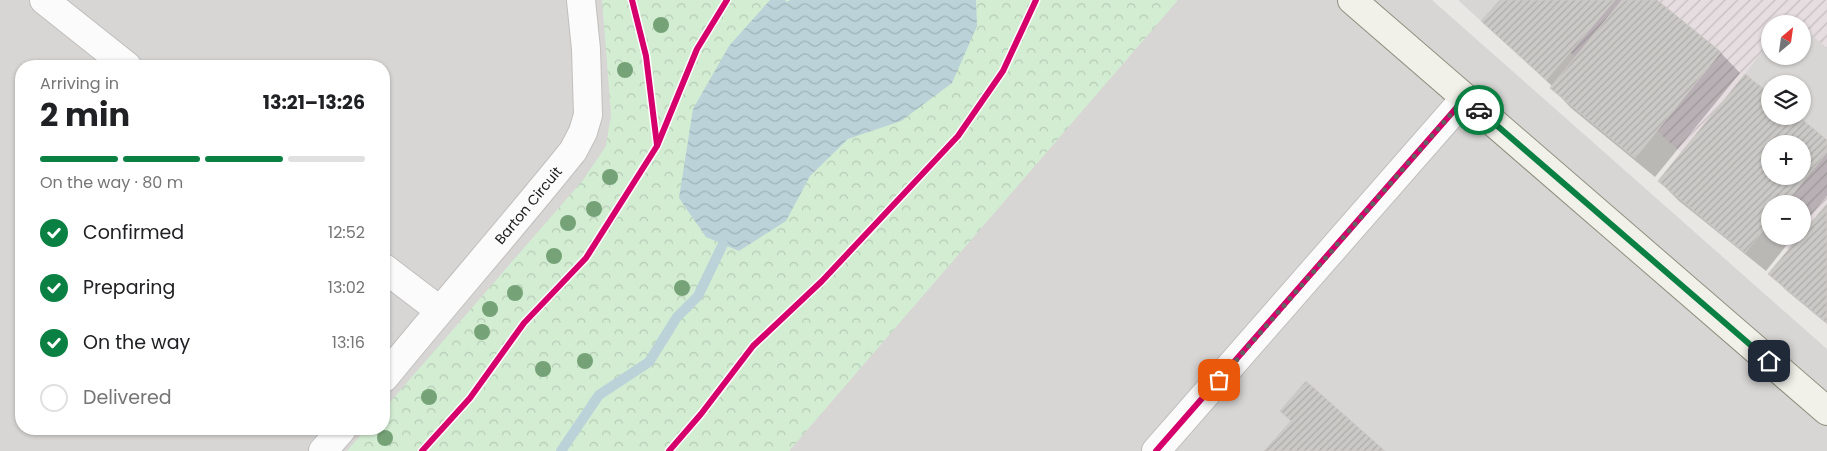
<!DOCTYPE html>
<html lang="en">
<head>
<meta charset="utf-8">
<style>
  body { margin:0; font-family:Poppins,sans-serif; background:#f6f6f6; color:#202124; height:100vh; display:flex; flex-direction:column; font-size:19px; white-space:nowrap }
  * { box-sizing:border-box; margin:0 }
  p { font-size:16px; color:#757577 }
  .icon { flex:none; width:28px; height:28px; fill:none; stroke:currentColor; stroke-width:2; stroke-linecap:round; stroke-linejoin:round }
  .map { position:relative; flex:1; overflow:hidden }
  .details { position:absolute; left:15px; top:60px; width:375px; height:375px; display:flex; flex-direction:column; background:#fff; border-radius:20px; box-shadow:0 1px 4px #0004 }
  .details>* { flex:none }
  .needle { width:32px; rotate:29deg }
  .controls { position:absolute; left:1761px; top:15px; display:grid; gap:10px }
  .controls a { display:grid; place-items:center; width:50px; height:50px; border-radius:50%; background:#fff; box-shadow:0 1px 4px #0004; font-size:25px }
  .pin { position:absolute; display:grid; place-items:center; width:42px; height:42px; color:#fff; margin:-21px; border-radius:10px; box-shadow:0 2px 8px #0006 }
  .courier { position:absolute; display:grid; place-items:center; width:50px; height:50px; margin:-25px; border:4px solid #0b8043; border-radius:50%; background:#fff; color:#222; box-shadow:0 1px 6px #0007 }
  .headline em { font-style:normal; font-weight:700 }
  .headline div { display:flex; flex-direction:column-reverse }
  .headline { display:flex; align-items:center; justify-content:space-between; height:85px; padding:0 25px }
  h1 { font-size:32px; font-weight:700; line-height:38px }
  .bar { display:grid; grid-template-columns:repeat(4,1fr); gap:8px 5px; align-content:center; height:60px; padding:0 25px }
  .bar i { height:6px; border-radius:4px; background:#e0e0e0 }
  .bar .selected { background:#0b8043 }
  .bar p { grid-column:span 4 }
  ol { padding:0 25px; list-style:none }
  li { display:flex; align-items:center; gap:15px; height:55px }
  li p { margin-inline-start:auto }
  li .icon { padding:5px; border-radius:50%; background:#0b8043; color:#fff; stroke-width:4 }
  li:last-child { color:#757577 }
  li i { width:28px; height:28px; border:2px solid #e0e0e0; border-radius:50% }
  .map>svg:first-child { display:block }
  .residential { fill:#d8d6d4; fill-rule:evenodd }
  .industrial { fill:url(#industrial-furrows); fill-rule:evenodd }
  .religious { fill:#d7d6d4 }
  .park { fill:url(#park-crowns) }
  .water { fill:url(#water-waves) }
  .shadow { fill:#0003; fill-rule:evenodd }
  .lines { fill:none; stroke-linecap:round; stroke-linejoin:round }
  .stream { stroke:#bad2d8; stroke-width:10 }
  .building { fill:url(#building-hatch); stroke:#ccc9c5; fill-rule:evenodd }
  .street-casing { stroke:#c0bfbd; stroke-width:30 }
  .secondary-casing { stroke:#8f907e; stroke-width:30 }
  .street { stroke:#fcfbfb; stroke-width:28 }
  .secondary { stroke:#f1f0e9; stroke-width:28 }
  .cycleway-casing { stroke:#fff; stroke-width:9 }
  .cycleway { stroke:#d6006c; stroke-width:6 }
  .tree { fill:#76a277 }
  .done { stroke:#626260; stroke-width:5; stroke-dasharray:0 9 }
  .route { stroke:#0b8043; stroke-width:6 }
  .labels { text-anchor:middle; stroke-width:4; stroke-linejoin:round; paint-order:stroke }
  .street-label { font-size:14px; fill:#1a1a1a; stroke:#fff }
</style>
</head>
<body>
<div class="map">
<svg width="1827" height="451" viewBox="0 0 1827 451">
  <defs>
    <pattern id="industrial-furrows" width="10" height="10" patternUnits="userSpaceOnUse" patternTransform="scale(1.25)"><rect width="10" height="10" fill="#e6dde1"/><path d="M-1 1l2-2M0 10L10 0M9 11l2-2" fill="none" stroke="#c5bdc0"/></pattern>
    <pattern id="park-crowns" width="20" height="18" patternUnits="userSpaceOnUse" patternTransform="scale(1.25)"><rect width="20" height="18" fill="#d3edd3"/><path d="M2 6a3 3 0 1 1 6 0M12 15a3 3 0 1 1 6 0" fill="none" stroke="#b5cbb5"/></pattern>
    <pattern id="water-waves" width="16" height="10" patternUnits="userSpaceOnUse" patternTransform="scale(1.25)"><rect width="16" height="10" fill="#bad2d8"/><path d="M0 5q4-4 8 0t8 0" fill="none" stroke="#9fb4b9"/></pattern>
    <pattern id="building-hatch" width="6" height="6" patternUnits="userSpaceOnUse" patternTransform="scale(1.25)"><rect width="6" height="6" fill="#cbc9c6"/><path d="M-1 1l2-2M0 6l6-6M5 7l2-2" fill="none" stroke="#aeacaa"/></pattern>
  </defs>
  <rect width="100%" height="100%" fill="#e9e7e3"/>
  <path class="residential" d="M0,0H1432L1827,349V451H0ZM21,66H384V429H21Z"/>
  <path class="industrial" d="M1512,0H1827V284L1774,236H1802V204H1770V233ZM1770,24H1802V56H1770ZM1770,84H1802V116H1770ZM1770,144H1802V176H1770Z"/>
  <g class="religious">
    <path d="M1458,0H1500L1481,21Z"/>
    <path d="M1803,28L1827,48V140L1798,116H1802V84H1770V94L1745,74L1770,41V56H1802Z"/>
    <path d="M1718,403L1776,451H1679Z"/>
  </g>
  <path class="park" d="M602,0H1178L789,451H347L366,429H384V409L583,180L606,146L611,114Z"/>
  <path class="water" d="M770,0H785L787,2L790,0H976L977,26L952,83L901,121L848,139L810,176L786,221L739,251L706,237L679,198L693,109L729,46Z"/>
  <g class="shadow">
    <path d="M1501,0H1655L1721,53L1740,73L1655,177L1571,108L1552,88L1553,87L1483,21Z"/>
    <path d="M1770,95V116L1827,142V196L1802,226V204H1770V236H1794L1766,271L1679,201L1659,181ZM1770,144H1802V176H1770Z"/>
    <path d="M1827,206V324L1787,291L1770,274Z"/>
  </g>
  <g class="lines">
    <path class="stream" d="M561,451L599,395L649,362L677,317L698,296L723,244"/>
  </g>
  <g class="building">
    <path d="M1500,0H1615L1546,80L1481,21Z"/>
    <path d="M1622,0H1657L1721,52L1635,158L1550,88Z"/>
    <path d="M1745,74L1770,94V116H1798L1827,140V152L1785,204H1770V222L1745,253L1658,181ZM1770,144H1802V176H1770Z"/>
    <path d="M1827,204V323L1768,274L1800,236H1802V233Z"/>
    <path d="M1306,381L1385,451H1264L1291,421L1280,411Z"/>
  </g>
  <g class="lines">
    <g class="street-casing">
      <g id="street">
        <path d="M44,0L127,66"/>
        <path d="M384,268L439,310"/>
        <path id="s1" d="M384,378C446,302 511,228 573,151L583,132L588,115L586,49L581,0"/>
        <path d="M323,451L342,429"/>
        <path d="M1156,451L1465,98"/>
      </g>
    </g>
    <g class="secondary-casing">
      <path id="secondary" d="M1352,0L1827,411"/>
    </g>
    <use href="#street" class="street"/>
    <use href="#secondary" class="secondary"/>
    <g class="cycleway-casing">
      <g id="cycleway">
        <path d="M632,0L646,56L657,145"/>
        <path d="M422,451L470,398L524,323L586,258L657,146L697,49L727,0"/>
        <path d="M669,451L701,414L753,346L822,281L958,136L1003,71L1036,0"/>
        <path d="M1156,451L1465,98"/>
      </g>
    </g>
    <use href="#cycleway" class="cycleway"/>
  </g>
  <g class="tree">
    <circle cx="661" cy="25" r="8"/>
    <circle cx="625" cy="70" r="8"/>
    <circle cx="610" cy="177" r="8"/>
    <circle cx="594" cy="209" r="8"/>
    <circle cx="568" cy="223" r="8"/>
    <circle cx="554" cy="256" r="8"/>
    <circle cx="682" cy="288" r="8"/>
    <circle cx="515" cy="293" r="8"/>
    <circle cx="490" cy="309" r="8"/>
    <circle cx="482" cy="332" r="8"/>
    <circle cx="585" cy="361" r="8"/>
    <circle cx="543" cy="369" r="8"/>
    <circle cx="429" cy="397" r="8"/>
    <circle cx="385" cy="438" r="8"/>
  </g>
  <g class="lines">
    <path class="done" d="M1219,380L1465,98L1479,110"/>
    <path class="route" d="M1479,110L1769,361"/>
  </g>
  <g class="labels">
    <g class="street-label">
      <text dy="5" stroke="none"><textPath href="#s1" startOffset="225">Barton Circuit</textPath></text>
    </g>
  </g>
</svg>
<div class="controls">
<a><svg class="needle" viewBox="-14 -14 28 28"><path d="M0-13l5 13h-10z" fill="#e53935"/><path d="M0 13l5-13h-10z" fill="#757577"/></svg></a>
<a><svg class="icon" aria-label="layers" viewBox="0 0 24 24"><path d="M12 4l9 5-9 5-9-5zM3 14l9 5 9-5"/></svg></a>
<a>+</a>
<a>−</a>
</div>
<div class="pin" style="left:1219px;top:380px;background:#ea580c"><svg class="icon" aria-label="bag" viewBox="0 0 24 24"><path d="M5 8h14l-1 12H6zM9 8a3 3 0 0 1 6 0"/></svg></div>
<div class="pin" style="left:1769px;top:361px;background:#1f2937"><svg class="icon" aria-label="home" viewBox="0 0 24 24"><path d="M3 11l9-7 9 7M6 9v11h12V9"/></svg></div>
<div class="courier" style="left:1479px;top:110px"><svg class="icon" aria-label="car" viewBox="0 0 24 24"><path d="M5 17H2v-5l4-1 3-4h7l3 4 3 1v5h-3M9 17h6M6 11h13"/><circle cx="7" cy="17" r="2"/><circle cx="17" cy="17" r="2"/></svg></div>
<section class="details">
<div class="headline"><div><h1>2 min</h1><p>Arriving in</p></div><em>13:21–13:26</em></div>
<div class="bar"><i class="selected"></i><i class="selected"></i><i class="selected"></i><i></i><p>On the way · 80 m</p></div>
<ol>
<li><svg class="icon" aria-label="check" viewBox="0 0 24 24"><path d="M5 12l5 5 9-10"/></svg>Confirmed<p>12:52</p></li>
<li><svg class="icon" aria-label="check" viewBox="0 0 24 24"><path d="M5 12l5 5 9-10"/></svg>Preparing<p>13:02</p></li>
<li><svg class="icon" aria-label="check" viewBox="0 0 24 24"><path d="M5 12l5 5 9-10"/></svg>On the way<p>13:16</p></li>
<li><i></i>Delivered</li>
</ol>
</section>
</div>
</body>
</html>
